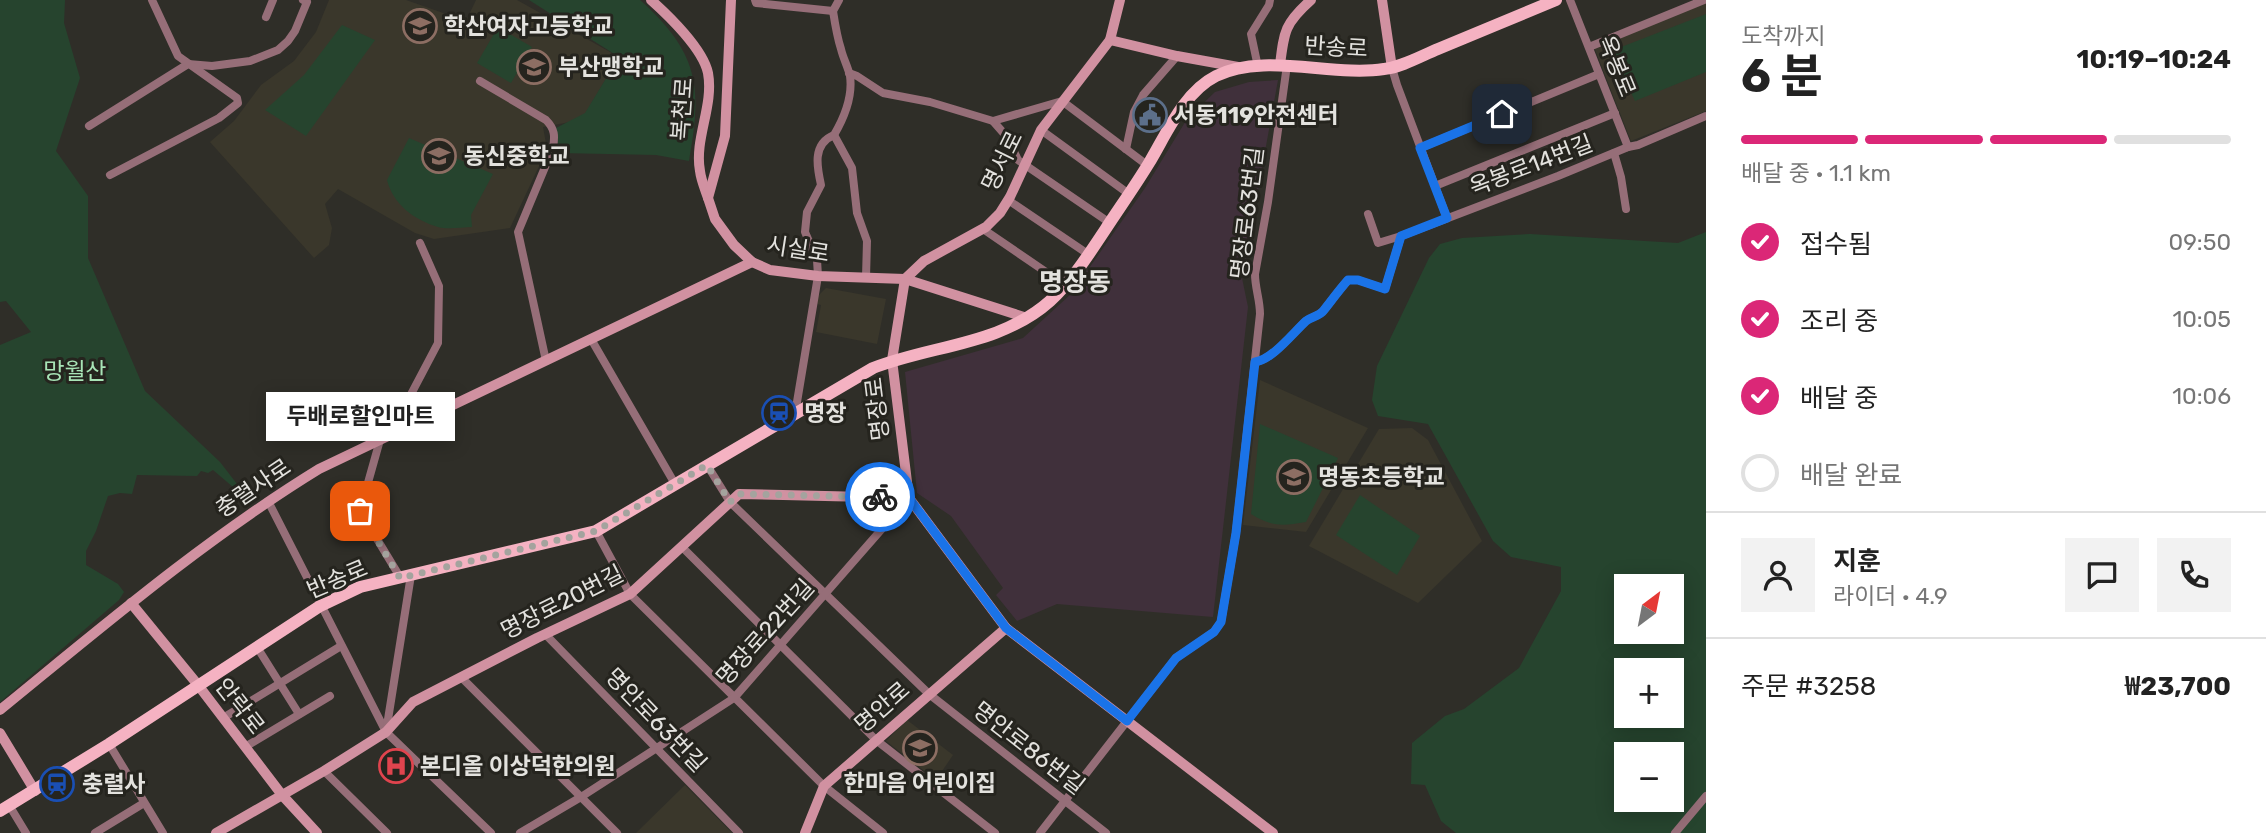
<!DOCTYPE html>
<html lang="ko">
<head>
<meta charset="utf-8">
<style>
  body { margin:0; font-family:Rubik,"Noto Sans KR",sans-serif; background:#f2f2f2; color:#222; height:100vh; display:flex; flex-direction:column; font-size:26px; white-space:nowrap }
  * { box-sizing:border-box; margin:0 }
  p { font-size:23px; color:#767676 }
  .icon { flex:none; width:38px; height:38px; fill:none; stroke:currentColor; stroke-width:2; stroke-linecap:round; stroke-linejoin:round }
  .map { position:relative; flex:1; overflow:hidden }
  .drawer { display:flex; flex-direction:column; background:#fff; width:560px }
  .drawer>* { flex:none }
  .needle { width:46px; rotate:32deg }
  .buttons { position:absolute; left:1614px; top:574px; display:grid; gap:14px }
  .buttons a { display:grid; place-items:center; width:70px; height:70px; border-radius:0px; background:#fff; box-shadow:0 4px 18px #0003; font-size:35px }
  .pin { position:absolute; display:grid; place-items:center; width:60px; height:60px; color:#fff; margin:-30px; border-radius:14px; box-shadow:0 4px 10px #0006 }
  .courier { position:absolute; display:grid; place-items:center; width:70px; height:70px; margin:-35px; border:5px solid #1a73e8; border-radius:50%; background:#fff; color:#222; box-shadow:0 2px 9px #0007 }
  .bubble { position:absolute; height:49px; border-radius:0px; background:#fff; box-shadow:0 4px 18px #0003; font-size:23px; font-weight:700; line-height:49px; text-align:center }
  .summary em { font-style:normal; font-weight:700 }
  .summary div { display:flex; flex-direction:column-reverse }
  .summary { display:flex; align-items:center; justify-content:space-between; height:119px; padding:0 35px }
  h1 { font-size:46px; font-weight:700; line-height:52px }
  .bar { display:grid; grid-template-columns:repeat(4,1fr); gap:10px 7px; align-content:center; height:84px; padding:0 35px }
  .bar i { height:9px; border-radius:5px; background:#e0e0e0 }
  .bar .current { background:#db2777 }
  .bar p { grid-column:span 4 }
  .line { display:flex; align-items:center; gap:18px; padding:0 35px; border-top:2px solid #e0e0e0 }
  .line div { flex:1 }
  .round { display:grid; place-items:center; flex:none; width:74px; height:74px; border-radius:0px; background:#f2f2f2 }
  ol { padding:0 35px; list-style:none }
  li { display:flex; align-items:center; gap:21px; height:77px }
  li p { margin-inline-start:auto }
  li .icon { padding:7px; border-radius:50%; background:#db2777; color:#fff; stroke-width:4 }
  li:last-child { color:#767676 }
  li i { width:38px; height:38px; border:4px solid #e0e0e0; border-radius:50% }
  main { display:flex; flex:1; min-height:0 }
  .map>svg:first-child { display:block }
  .built { fill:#3a372b }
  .industrial { fill:#40303b }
  .green { fill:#26442e; fill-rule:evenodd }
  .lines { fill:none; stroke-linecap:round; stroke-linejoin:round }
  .street { stroke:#966e78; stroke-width:8 }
  .secondary { stroke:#d191a1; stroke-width:10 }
  .primary { stroke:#f5b2c2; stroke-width:12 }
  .done { stroke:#a4a39e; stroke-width:7; stroke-dasharray:0 12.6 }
  .route { stroke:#1a73e8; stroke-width:9 }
  .labels { text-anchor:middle; stroke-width:6; stroke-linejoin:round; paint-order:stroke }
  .poi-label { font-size:23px; font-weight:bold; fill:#e3e2de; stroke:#25241e; text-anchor:start }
  .street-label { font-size:23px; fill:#e3e2de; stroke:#25241e }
  .park-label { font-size:23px; fill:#a8e4b6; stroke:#25241e }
  .quarter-label { font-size:26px; font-weight:bold; fill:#e3e2de; stroke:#25241e }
</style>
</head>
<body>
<main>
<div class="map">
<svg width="1706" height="833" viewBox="0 0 1706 833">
  <rect width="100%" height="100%" fill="#2f2e28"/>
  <g class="built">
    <path d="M329,0H406L466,21L476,0H517L619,57L585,114L570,122L543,127L547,149L510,228L434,239L415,233L338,189L325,204L332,228L329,245L314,258L210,142L234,121L261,85L294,61L316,32Z"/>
    <path d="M1706,2V111L1631,141L1594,47Z"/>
    <path d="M826,288L886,299L877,344L816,332L821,305L817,304L818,296Z"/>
    <path d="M1260,380L1368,428L1306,532L1243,525Z"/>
    <path d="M1412,428L1428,440L1482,541L1418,603L1309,546L1379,429Z"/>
    <path d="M907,720L953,755L936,780L886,741Z"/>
    <path d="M685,785L732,833H636Z"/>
  </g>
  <path class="industrial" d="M1278,80L1242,278L1248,307L1213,617L1057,604L1017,621L996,595L1003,588L951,516L917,493L905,372L1023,338L1071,294L1145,188L1187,119L1215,92L1249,82Z"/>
  <g class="green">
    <path d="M0,0H65L64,23L80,78L56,151L88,196V258L145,391L220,462L237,484L233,487L213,470L208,473L201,471L197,476L137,475L132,494L120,493L108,496L96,531L86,551V565L118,584L124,592L119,600L0,702V345L31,332L6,301L0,302Z"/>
    <path d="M529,0H640C698,52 703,86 689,161L656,155L559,153L556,128L585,113L619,57Z"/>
    <path d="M1706,14V72L1635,101L1611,51Z"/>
    <path d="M342,25L375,40L306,136L265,110L304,75Z"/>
    <path d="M498,27L532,47L511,83L477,63Z"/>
    <path d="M409,138L493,174L471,215L472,227C462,227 448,230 438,227C414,220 393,204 387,180Z"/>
    <path d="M1706,232V833H1456L1441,821L1425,785L1411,784L1412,743L1445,716L1464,709L1519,668L1561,591V567L1511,557L1493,541L1428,424L1378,416L1372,400L1377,366L1429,258L1440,244L1462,238L1530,234L1678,243ZM1626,586H1671V632H1626ZM1626,670H1671V716H1626ZM1626,754H1671V800H1626Z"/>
    <path d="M1260,424L1338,458L1306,522C1282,526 1272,527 1251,514Z"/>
    <path d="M1360,495L1420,536L1397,575L1336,535Z"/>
  </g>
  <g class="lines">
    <g class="street">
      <path d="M755,0L756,3L833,11"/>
      <path d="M1570,0L1628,147"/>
      <path d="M266,17L273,0"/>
      <path d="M1589,47L1704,0"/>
      <path d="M1258,67L1251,34L1269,5L1270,0"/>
      <path d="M1392,68L1397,85L1447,218"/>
      <path d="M849,73L857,76L883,93L930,102L993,121L1007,137L1018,160L1110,223"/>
      <path d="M480,81L546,120C555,129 555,136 553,148L518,232L546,361"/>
      <path d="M993,121L1062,101L1147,165"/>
      <path d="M89,126L188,64L212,66L250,61L278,50L288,41L295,31L307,2L303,0"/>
      <path d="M1041,130L1129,194"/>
      <path d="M834,135L852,168L857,213L867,241L866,277"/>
      <path d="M1420,148L1599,74"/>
      <path d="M1126,149L1134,112L1143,95L1177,56"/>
      <path d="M1614,153L1621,177L1626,209"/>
      <path d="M110,175L219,118L238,103L237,98L178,56L152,0"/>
      <path d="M1435,186L1615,113"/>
      <path d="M1008,200L1088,254"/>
      <path d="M1368,214L1378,243L1401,236"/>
      <path d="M983,229L1065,285"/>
      <path d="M591,339L675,484"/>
      <path d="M1255,362C1272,360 1293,333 1306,321C1311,317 1320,316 1324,310C1332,300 1339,290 1348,280H1358L1385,289L1401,236L1558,176L1628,147L1638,145L1706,116"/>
      <path d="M795,414L818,276L817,260L805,232L807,212L821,185C817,167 812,144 834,135C844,118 853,97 850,76C848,67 843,58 841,49C837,37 835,24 833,11L839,0"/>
      <path d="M389,436L438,343L439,286L420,243"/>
      <path d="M380,440L360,511L400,577"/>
      <path d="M707,465L730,502L929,694L1106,833"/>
      <path d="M268,501L386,732L491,833"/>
      <path d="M596,531L630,594L824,786L883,833"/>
      <path d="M682,547L876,740L995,833"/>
      <path d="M546,635L739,833"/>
      <path d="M257,647L299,714"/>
      <path d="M461,677L617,833"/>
      <path d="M223,718L341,646"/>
      <path d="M386,732L411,575"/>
      <path d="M109,744L163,833"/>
      <path d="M245,747L330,696"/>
      <path d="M324,771L387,833"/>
      <path d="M9,805L26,833"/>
      <path d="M95,833L144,803"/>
      <path d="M520,833L581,797L734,698L909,498"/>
      <path d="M1040,833L1176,658L1214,632L1221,622L1236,533L1260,314C1260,300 1255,288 1255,274L1268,202L1287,65"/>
      <path d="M1675,833L1706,796"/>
    </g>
    <g class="secondary">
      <path d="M651,0C669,16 703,49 708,73C714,106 694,139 700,171C701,180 705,189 708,198"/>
      <path d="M731,0L725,136L708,198L715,219L734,245L752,262L770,270L818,276L905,279L1027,318"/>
      <path d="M1120,0L1110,40L1041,130L1010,197L1000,213L986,227L924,261L905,279L892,360L909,498L1006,628L1273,833"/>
      <path d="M1382,0L1392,68"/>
      <path d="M1110,40L1177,56L1238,67"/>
      <path d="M1280,65C1284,31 1285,23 1311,0"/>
      <path d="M131,603L198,685L282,795L317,833"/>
      <path d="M0,710C103,626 205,539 319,469L752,262"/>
      <path d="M0,733L35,791"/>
      <path d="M216,833L324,771L386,732L413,702L537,638L630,594L739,494L909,498"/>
      <path d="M805,833L824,786L1006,628"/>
    </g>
    <path class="primary" d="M0,811L109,744L320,606L360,587L596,531L873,368C932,345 1001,345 1050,301C1072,281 1089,254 1105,230C1120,207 1135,186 1149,163C1167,133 1184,92 1216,76C1263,52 1332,77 1384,69C1402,67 1421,56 1438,49C1477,33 1517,16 1556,0"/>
  </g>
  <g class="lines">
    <path class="done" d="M360,511L400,578L596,531L707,465L730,502L739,494L880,497"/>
    <path class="route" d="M880,497L909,498L1006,628L1127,721L1176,658L1214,632L1221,622L1236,533L1255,362C1272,360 1293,333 1306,321C1311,317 1320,316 1324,310C1332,300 1339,290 1348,280H1358L1385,289L1401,236L1447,218L1420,148L1502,114"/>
  </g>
  <defs>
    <g id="school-ring" transform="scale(1.75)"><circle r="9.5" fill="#25241e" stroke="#8d6e63" stroke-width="1.5"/><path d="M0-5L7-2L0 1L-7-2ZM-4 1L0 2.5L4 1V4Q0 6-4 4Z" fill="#8d6e63"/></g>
    <g id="civic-ring" transform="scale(1.75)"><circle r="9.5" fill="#25241e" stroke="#5c6f8a" stroke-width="1.5"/><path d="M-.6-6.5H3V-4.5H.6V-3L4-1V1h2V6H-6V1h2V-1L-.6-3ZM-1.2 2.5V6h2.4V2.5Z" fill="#5c6f8a"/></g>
    <g id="station-ring" transform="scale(1.75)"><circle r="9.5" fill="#25241e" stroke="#1a4fb4" stroke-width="1.5"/><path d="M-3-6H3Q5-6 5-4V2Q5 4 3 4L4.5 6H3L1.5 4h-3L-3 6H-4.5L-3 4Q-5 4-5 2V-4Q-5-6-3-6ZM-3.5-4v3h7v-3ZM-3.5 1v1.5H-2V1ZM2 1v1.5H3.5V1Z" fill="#1a4fb4"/></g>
    <g id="hospital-ring" transform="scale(1.75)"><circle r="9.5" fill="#25241e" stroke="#e0444e" stroke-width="1.5"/><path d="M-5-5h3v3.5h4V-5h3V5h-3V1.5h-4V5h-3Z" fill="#e0444e"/></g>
  </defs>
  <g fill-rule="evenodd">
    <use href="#school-ring" x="420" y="26"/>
    <use href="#school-ring" x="534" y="67"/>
    <use href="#civic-ring" x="1150" y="115"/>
    <use href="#school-ring" x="439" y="156"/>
    <use href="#station-ring" x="779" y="413"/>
    <use href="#school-ring" x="1294" y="477"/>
    <use href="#school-ring" x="920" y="748"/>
    <use href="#hospital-ring" x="396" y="766"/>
    <use href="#station-ring" x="57" y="784"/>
  </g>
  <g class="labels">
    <g class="poi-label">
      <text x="444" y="34">학산여자고등학교</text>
      <text x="558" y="75">부산맹학교</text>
      <text x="1174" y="123">서동119안전센터</text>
      <text x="464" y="164">동신중학교</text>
      <text x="804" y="421">명장</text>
      <text x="1318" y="485">명동초등학교</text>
      <text x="420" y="774">본디올 이상덕한의원</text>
      <text x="920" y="791" text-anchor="middle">한마음 어린이집</text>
      <text x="82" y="792">충렬사</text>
    </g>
    <g class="street-label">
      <text transform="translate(1336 47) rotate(3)" y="8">반송로</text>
      <text transform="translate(1617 66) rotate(68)" y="8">옥봉로</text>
      <text transform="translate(682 109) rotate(-86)" y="8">복천로</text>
      <text transform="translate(1002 161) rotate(-64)" y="8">명서로</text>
      <text transform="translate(1531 165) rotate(-21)" y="8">옥봉로14번길</text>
      <text transform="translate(1247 213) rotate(-83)" y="8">명장로63번길</text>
      <text transform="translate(798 249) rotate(9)" y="8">시실로</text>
      <text transform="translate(877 409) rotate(-97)" y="8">명장로</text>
      <text transform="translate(253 488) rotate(-34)" y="8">충렬사로</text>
      <text transform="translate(337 579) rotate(-23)" y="8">반송로</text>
      <text transform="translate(562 602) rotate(-27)" y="8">명장로20번길</text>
      <text transform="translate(765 632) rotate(-48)" y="8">명장로22번길</text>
      <text transform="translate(240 706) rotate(52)" y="8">안락로</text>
      <text transform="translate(882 707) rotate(-41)" y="8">명안로</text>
      <text transform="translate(656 720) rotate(46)" y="8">명안로63번길</text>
      <text transform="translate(1029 748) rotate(38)" y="8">명안로86번길</text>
    </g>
    <g class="park-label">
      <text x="75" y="379">망월산</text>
    </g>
    <g class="quarter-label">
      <text x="1075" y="291">명장동</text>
    </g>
  </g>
</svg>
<div class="buttons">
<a><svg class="needle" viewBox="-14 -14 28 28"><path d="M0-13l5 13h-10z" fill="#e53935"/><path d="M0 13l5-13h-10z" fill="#767676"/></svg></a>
<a>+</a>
<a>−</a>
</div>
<div class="pin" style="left:360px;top:511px;background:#ea580c"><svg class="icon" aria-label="bag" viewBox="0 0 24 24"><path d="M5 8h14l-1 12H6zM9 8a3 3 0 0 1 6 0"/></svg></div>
<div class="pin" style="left:1502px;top:114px;background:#1f2937"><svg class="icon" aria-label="home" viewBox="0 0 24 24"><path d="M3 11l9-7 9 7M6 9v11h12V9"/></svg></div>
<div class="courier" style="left:880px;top:497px"><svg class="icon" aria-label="bike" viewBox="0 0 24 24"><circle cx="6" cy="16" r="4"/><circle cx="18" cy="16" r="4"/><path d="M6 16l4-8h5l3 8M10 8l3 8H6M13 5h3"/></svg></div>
<div class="bubble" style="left:266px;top:392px;width:189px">두배로할인마트</div>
</div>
<section class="drawer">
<div class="summary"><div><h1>6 분</h1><p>도착까지</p></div><em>10:19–10:24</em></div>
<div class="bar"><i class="current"></i><i class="current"></i><i class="current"></i><i></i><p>배달 중 · 1.1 km</p></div>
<ol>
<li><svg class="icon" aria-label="check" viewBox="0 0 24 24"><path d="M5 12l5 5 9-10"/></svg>접수됨<p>09:50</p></li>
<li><svg class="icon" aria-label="check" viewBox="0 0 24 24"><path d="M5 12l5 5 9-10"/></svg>조리 중<p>10:05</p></li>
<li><svg class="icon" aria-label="check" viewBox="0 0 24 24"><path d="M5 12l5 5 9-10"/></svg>배달 중<p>10:06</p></li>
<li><i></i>배달 완료</li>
</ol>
<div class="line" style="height:126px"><a class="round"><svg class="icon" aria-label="person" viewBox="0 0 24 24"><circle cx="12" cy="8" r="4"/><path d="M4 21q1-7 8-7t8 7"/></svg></a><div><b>지훈</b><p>라이더 · 4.9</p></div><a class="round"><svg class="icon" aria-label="chat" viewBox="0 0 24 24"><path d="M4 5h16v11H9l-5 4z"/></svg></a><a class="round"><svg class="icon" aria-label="phone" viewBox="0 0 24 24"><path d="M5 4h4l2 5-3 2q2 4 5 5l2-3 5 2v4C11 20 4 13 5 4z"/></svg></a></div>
<div class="line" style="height:91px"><div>주문 #3258</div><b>₩23,700</b></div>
</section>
</main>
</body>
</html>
